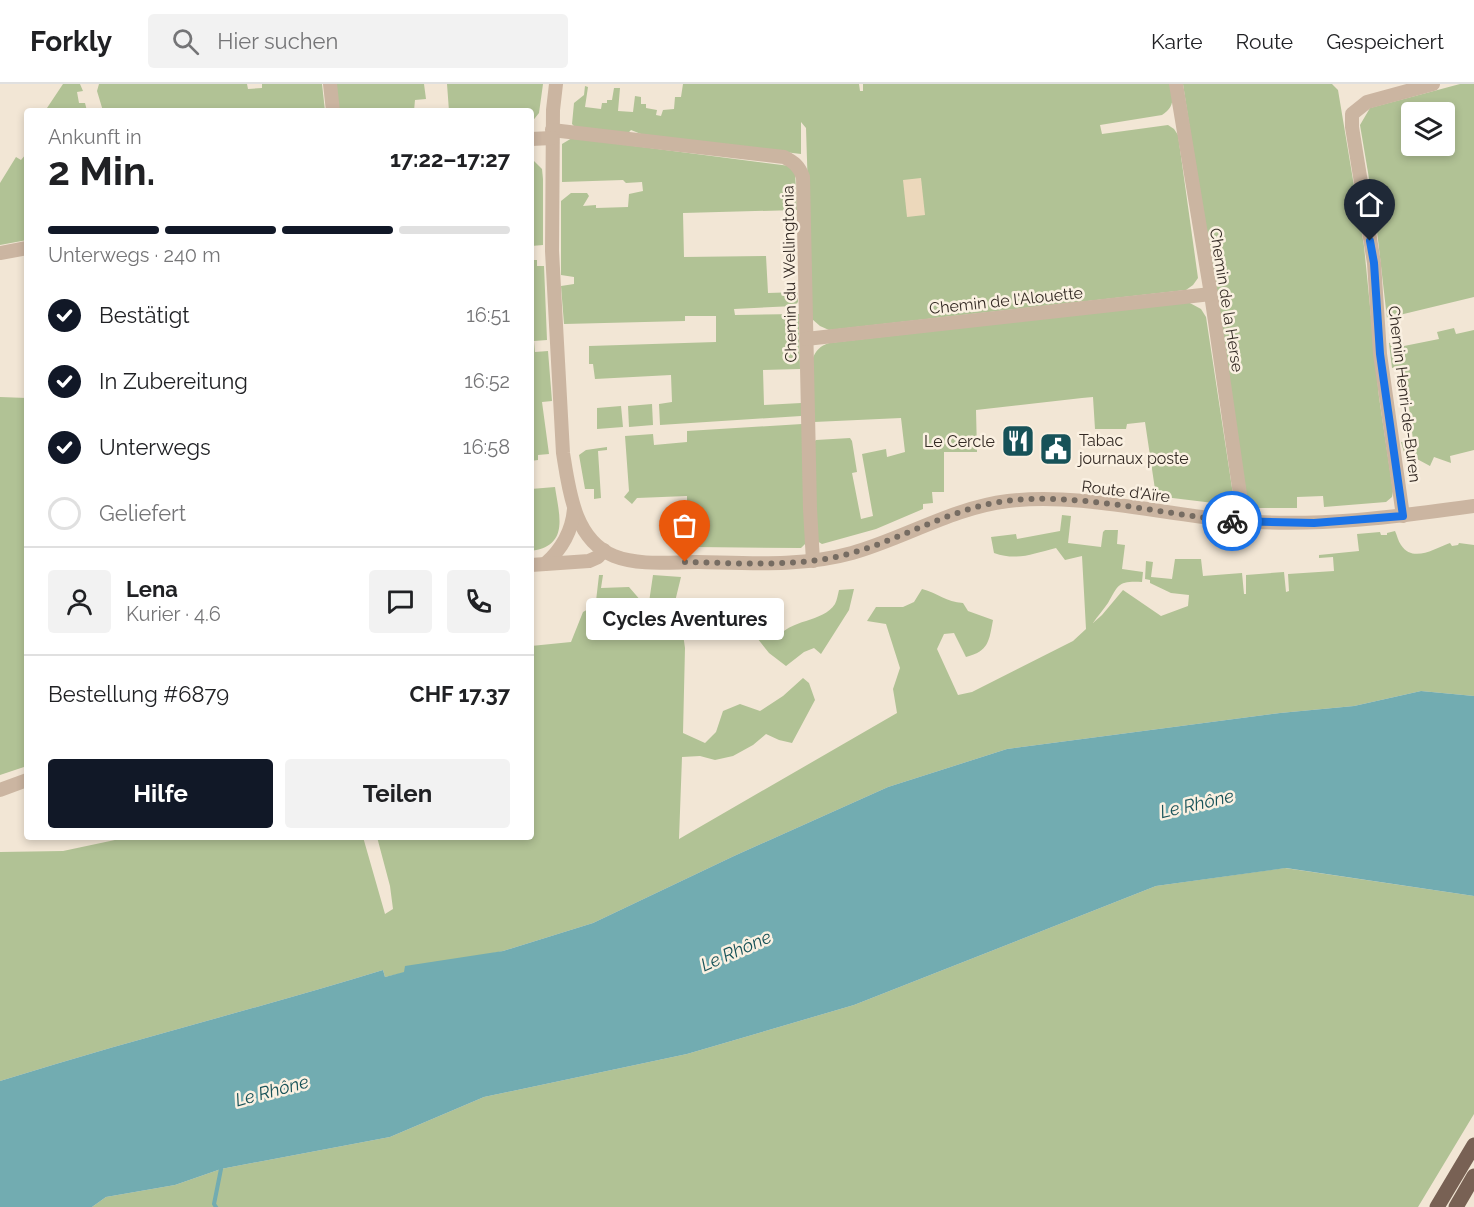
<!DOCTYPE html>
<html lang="de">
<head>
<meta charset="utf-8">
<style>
  body { margin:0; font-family:Raleway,sans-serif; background:#f2f2f2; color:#202124; height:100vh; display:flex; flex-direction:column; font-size:22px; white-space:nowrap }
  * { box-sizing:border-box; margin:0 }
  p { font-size:20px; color:#757577 }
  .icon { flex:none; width:33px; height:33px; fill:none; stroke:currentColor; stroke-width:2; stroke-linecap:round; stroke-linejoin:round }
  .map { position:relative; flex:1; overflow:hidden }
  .sheet { position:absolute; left:24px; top:24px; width:510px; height:732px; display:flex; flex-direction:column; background:#fff; border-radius:6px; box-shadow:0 3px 9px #0003 }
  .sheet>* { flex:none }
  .tools { position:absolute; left:1401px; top:18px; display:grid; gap:12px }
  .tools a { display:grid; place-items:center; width:54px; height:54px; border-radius:6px; background:#fff; box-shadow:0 3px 9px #0003; font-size:30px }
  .pin { position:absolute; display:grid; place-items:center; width:51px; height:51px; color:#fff; margin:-62px -26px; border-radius:50% 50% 50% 0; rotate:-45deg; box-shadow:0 0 6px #0007 }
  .pin .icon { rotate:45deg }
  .courier { position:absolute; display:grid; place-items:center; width:60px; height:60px; margin:-30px; border:4px solid #1a73e8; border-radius:50%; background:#fff; color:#222; box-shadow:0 2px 8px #0007 }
  .bubble { position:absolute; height:42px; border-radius:6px; background:#fff; box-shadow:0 3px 9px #0003; font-size:20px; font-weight:700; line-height:42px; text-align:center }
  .overview em { font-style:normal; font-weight:700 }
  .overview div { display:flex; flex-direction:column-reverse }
  .overview { display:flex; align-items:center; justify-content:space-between; height:102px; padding:0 24px }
  h1 { font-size:39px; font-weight:700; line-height:45px }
  .bar { display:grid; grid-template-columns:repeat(4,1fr); gap:9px 6px; align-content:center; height:72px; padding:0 24px }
  .bar i { height:8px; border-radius:4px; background:#e0e0e0 }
  .bar .on { background:#111827 }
  .bar p { grid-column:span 4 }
  .line { display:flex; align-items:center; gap:15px; padding:0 24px; border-top:2px solid #e0e0e0 }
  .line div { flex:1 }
  .round { display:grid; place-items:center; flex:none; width:63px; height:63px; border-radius:6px; background:#f2f2f2 }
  ol { padding:0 24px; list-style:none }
  li { display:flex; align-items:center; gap:18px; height:66px }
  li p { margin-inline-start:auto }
  li .icon { padding:6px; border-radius:50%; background:#111827; color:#fff; stroke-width:4 }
  li:last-child { color:#757577 }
  li i { width:33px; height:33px; border:3px solid #e0e0e0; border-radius:50% }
  .primary-button { display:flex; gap:12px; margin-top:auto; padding:12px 24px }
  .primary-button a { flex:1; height:69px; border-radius:6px; background:#111827; color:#fff; font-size:24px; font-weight:700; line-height:69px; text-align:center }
  .primary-button a+a { background:#f2f2f2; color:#202124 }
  header { display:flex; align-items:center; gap:36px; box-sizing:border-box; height:84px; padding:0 30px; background:#fff; border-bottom:2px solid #e0e0e0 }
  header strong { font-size:28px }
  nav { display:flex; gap:33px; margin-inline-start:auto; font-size:21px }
  .search { width:420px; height:54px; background:#f2f2f2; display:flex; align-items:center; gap:15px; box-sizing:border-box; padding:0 21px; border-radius:6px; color:#757577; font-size:22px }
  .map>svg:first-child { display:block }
  .green { fill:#b1c295; fill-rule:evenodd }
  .plaza { fill:#ecd8bb }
  .water { fill:#72acb1 }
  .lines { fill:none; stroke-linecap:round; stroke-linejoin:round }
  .stream { stroke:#72acb1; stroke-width:4 }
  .minor { stroke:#cbb5a1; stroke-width:14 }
  .major { stroke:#786154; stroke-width:15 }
  .done { stroke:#766c62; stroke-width:6; stroke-dasharray:0 10.8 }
  .route { stroke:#1a73e8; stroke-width:8 }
  .labels { text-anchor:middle; stroke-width:5; stroke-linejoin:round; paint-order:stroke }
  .street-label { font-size:16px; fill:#342a24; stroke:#faf0e1 }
  .poi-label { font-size:16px; fill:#342a24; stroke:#faf0e1; text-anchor:start }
  .water-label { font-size:18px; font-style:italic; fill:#175258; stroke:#faf0e1 }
</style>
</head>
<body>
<header>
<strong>Forkly</strong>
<div class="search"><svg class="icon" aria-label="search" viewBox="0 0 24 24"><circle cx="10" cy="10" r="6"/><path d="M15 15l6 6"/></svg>Hier suchen</div>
<nav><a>Karte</a><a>Route</a><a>Gespeichert</a></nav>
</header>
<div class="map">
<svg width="1474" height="1123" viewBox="0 0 1474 1123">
  <rect width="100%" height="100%" fill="#f2e6d5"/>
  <g class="green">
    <path d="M63,0H80L83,7L77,8L79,19H85L87,27H45Z"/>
    <path d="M99,0H247L248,5L262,4V0H322L325,27H103L97,7Z"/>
    <path d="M335,0H424L426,15L415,16L414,27H338Z"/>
    <path d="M447,0H543L539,29L531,39V27H449Z"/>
    <path d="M683,0H859L860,7H863V0H1171C1173,14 1175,23 1162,31L1100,41L1102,50L1168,41L1174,45L1178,51L1198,194L1193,201L1186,206L829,246L820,242L812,235L806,44L801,38V70L641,50L631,46L628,49L575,43L572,40L574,19L584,11L585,2L588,3L585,23L601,25L602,19H607V16H612L614,4H620L618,27L633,28L635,12L641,13V20H646V24L657,26L656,31L661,32L663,26L674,25L675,13H681Z"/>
    <path d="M1183,0H1332L1338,6L1364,162L1379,313L1393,407L1392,413L1386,418L1324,423L1323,412L1297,413V424H1252L1247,418Z"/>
    <path d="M1460,0H1474V213L1387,234L1375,130L1360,41L1370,24ZM1412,28H1444V62H1412Z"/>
    <path d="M572,54L790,82L795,88L797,126L683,129L684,173L766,172L768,209L798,208V218L794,222L734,225L735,231L799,230L800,285L763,286L764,321L801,319V332L660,341L659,320L672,318L671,291L595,295L593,280H589V262L716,258V232H685V237L564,240L561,202L574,200V193L561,191V117L571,109H587L589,112L583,122L596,121V124L628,123L629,110L643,107L642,98L626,99L623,96L562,98V60Z"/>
    <path d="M26,70L27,156L0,161V99L16,73L21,76Z"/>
    <path d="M531,74L542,85L543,95V161L531,162Z"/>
    <path d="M531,176H537V182H544L547,256L534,257L535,268L548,267L552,317L542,318L549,370L538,371V376L531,377Z"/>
    <path d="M1188,218L1201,225L1206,233L1234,417L1230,421L1156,412L1145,338L1127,340L1126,345H1095L1093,313L1082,314L976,326L977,368H944V408H932L933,419L923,420V425L876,445L822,460L817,457L814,358L816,356L850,354L852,357L857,388L852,389L861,435L873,432L862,370L886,365L887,373L905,368L901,334L814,338L812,276C816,266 820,262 829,259Z"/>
    <path d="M1454,244L1456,250L1474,246V366L1450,372L1451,379L1434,373L1430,382L1404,368L1401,358L1413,356L1404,281L1392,284L1389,259L1402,256L1404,262L1439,255L1437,248Z"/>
    <path d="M0,313L27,314V682L0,691Z"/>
    <path d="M652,320L653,341L629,343L628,322Z"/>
    <path d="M621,322L623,343L597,345V324Z"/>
    <path d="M802,340L806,459L801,464L697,463L687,438V412L637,414L632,420L624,413L629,407L625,352L653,350L654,361L687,358V347Z"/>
    <path d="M607,363V366L598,367L601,414L594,415V405H585L579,371L586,366Z"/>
    <path d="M555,403C559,431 570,462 531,467V405Z"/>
    <path d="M1062,431L1071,432L1068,459L1101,463L1103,448L1105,446H1118L1117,460L1125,461L1122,485L1143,488L1142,498C1118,497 1119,500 1108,519C1103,526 1097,533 1093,539L1102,531L1123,506L1161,532L1188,522L1189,511L1171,509L1150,499V496L1145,495L1146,477L1153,478L1151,493L1172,495L1175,475H1201L1203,492L1242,489L1244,510H1246V491L1284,488L1286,508L1289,507L1288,490L1334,487L1333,473L1319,474V471L1359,467L1357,450L1380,448L1381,451H1387V449L1395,447C1397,451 1398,457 1401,461C1413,479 1434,465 1450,459L1452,462L1458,461L1459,459L1474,461V612L1421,607L1354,622L1280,629L1007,665L888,703L734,772L593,839L503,867L385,893L383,886C256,925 127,957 0,997V768L63,767L129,753H363L385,830L393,825L390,802L377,753H531V562L571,558L583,528L592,523L596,517L599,491H603L601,504L629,503L648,525L653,491L681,493L671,534L683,550L685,564L683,649L705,659L716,648L723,627L740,620L760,627L783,612L803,594L809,599L815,616L792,659L779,656L766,650L753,661L733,672L715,676L700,672L682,673L679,755L897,629L893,605L900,584L886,540L867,537L876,523H903L914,518L922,505C938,509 946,518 963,519L968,527L993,536C989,557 989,567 966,573L954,549L944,550L937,565L958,611L972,608L1073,557L1086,545L1082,472L1065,476L1056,464C1032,470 1017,477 994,469L991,453L1016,450L1017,455L1060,447Z"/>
    <path d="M854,505L849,526L821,570L814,564L804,568L786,582L769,569L754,550L767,548L775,556C790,534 823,539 835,520C837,516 838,510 839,506Z"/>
    <path d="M1285,784L1474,812V1030L1418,1123H92L106,1113L175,1101L221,1085L390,1053L484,1013L687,970L854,921L1156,802Z"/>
  </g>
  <path class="plaza" d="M921,94L925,131L907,133L903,96Z"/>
  <path class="water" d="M1421,607L1474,612V812L1286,784L1156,802L854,921L687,970L484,1013L390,1053L221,1085L175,1101L106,1113L92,1123H0V997C127,957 256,925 383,886L385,893L404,888L405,882L503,867L593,839L734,772L888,703L1007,665L1280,629L1354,622Z"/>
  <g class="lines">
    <path class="stream" d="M216,1123L214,1120L221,1085"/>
    <g class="minor">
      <path d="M330,0L333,27"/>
      <path d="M556,0L553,26L552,167L563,369C569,406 574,456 614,472C639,482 671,478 698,478C749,479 802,483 852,469C905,454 952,424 1008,417C1082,408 1166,432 1241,437C1319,443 1396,433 1474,422"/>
      <path d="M1176,0L1211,210L1242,424L1241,437"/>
      <path d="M552,46L784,73C794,78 799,82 803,93L810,425L813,477"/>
      <path d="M531,55L552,54"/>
      <path d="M0,169L27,164"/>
      <path d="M806,255L1211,210"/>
      <path d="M1403,432L1380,270L1374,179L1352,43V30L1367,18L1433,0"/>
      <path d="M545,480C562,465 572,448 574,425"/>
      <path d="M531,481L589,477L598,473L604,466"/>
      <path d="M0,706L27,696"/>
    </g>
    <g class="major">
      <path d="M1437,1123L1474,1061"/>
      <path d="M1456,1123L1474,1092"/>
    </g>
  </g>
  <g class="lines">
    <path class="done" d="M685,478C740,479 799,484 852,469C904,454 952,424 1006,417C1078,408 1160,430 1232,437"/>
    <path class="route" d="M1232,437L1314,439L1403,432L1380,270L1374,179L1370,157"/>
  </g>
  <defs>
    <g id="restaurant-square" transform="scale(1.725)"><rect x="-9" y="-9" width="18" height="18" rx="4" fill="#175258" stroke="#faf0e1"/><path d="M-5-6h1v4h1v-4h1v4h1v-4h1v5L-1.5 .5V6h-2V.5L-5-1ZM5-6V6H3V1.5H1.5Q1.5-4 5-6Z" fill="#fff"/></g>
    <g id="civic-square" transform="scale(1.725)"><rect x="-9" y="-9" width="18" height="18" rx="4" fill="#175258" stroke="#faf0e1"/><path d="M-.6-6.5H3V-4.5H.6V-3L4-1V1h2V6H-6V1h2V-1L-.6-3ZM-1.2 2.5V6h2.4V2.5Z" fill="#fff"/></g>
  </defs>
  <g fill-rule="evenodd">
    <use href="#restaurant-square" x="1018" y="357"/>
    <use href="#civic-square" x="1056" y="365"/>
  </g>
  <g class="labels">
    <g class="street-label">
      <text transform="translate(789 190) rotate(-91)" y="6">Chemin du Wellingtonia</text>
      <text transform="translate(1006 216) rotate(-6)" y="6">Chemin de l'Alouette</text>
      <text transform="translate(1227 216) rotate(81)" y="6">Chemin de la Herse</text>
      <text transform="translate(1405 310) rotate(83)" y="6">Chemin Henri-de-Buren</text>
      <text transform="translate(1126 407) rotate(7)" y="6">Route d'Aïre</text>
    </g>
    <g class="poi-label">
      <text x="1079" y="362">Tabac<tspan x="1079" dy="18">journaux poste</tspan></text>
      <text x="995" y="363" text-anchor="end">Le Cercle</text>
    </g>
    <g class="water-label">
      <text transform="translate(1197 720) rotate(-13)" y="6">Le Rhône</text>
      <text transform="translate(736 867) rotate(-24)" y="6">Le Rhône</text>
      <text transform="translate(272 1007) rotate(-15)" y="6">Le Rhône</text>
    </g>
  </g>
</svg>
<div class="tools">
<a><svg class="icon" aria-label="layers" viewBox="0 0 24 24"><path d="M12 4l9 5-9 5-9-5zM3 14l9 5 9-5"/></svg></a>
</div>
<div class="pin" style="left:685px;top:478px;background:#ea580c"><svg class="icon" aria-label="bag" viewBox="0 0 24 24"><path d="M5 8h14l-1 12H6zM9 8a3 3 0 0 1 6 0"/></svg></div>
<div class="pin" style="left:1370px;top:157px;background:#1f2937"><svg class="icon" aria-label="home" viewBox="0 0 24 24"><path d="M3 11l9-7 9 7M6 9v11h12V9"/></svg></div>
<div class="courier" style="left:1232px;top:437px"><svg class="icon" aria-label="bike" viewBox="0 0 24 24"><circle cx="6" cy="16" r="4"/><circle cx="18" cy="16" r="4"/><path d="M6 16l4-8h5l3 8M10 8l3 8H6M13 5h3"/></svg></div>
<div class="bubble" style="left:586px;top:514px;width:198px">Cycles Aventures</div>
<section class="sheet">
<div class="overview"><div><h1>2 Min.</h1><p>Ankunft in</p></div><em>17:22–17:27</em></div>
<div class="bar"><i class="on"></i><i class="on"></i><i class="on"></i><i></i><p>Unterwegs · 240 m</p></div>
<ol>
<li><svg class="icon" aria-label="check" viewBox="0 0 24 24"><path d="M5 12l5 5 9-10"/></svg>Bestätigt<p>16:51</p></li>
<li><svg class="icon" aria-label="check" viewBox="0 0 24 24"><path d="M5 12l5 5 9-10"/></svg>In Zubereitung<p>16:52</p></li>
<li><svg class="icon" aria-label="check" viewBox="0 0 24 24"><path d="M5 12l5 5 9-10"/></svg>Unterwegs<p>16:58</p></li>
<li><i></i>Geliefert</li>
</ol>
<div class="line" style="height:108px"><a class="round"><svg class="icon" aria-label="person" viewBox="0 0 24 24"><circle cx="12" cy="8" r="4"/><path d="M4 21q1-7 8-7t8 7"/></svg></a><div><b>Lena</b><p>Kurier · 4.6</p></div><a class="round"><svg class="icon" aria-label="chat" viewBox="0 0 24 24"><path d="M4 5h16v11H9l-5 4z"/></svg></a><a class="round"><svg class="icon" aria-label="phone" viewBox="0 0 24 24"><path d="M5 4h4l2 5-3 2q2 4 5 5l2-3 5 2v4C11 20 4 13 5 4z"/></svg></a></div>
<div class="line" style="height:78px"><div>Bestellung #6879</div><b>CHF 17.37</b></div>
<div class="primary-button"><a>Hilfe</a><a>Teilen</a></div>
</section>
</div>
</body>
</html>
